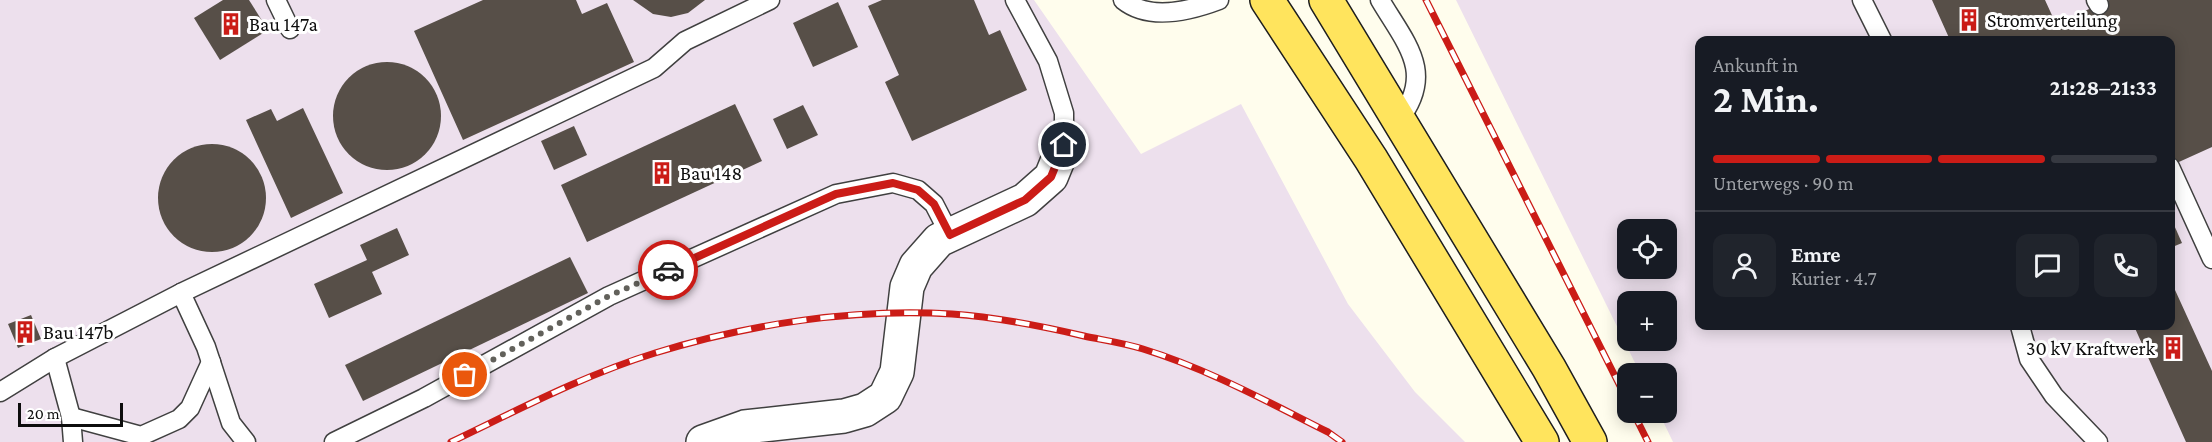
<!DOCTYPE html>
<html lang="de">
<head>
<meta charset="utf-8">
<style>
  body { margin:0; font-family:"Crimson Pro",serif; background:#20242c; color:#f1f3f6; height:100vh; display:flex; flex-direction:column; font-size:22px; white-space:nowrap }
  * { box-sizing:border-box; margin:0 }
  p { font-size:20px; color:#9ea1a6 }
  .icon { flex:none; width:33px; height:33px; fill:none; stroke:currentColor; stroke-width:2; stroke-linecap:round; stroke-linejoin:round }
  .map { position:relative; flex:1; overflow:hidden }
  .side { position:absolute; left:1695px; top:36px; width:480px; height:294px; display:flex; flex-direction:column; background:#171b24; border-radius:12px; box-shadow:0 3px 15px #0003 }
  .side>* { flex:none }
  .buttons { position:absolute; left:1617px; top:219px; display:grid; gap:12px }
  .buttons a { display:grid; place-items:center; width:60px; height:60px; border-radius:12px; background:#171b24; box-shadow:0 3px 15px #0003; font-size:30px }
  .scale { position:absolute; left:18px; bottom:15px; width:105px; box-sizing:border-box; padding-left:6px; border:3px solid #0d0d0d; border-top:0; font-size:16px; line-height:21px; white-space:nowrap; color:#0d0d0d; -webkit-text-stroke:4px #fff; paint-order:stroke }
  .pin { position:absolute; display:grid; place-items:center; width:51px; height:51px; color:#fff; margin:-26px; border:3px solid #fff; border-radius:50%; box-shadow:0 2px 6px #0007 }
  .courier { position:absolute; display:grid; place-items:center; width:60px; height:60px; margin:-30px; border:4px solid #cb1c17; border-radius:50%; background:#fff; color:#222; box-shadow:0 2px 8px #0007 }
  .head em { font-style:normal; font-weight:700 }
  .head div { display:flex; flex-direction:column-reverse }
  .head { display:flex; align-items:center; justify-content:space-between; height:102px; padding:0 18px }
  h1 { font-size:39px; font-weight:700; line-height:45px }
  .bar { display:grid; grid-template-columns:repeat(4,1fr); gap:9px 6px; align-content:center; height:72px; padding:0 18px }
  .bar i { height:8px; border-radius:4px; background:#363941 }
  .bar .current { background:#cb1c17 }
  .bar p { grid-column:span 4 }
  .line { display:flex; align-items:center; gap:15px; padding:0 18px; border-top:2px solid #363941 }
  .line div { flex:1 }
  .round { display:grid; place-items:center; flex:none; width:63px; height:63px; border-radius:12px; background:#20242c }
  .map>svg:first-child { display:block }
  .industrial { fill:#ede0ed; fill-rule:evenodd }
  .building { fill:#574f48 }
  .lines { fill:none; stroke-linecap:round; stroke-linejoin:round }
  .service-casing { stroke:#404040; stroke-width:21 }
  .minor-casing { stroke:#404040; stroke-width:36 }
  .primary-casing { stroke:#1e1e1e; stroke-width:36 }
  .service { stroke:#fff; stroke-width:18 }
  .minor { stroke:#fff; stroke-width:33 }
  .primary { stroke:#ffe45d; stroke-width:33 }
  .rail-casing { stroke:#cb1c17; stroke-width:7 }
  .rail { stroke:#fff; stroke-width:4.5; stroke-dasharray:14; stroke-linecap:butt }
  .done { stroke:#62615b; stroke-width:6; stroke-dasharray:0 10.8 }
  .route { stroke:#cb1c17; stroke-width:8 }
  .labels { text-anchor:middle; stroke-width:6; stroke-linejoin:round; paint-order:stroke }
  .poi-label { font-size:20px; fill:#0d0d0d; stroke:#fff; text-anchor:start }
</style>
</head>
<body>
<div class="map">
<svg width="2212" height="442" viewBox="0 0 2212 442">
  <rect width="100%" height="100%" fill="#fffded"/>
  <g class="industrial">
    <path d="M0,0H1034L1141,154L1241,104L1348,304L1415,392L1465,442H0Z"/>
    <path d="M1456,0H2212V442H1673L1659,413L1666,412V374L1640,373ZM1700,40H2170V326H1700ZM1628,230H1666V268H1628ZM1628,302H1666V340H1628Z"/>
  </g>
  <g class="building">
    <path d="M223,0H249L268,30L220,60L194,18Z"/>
    <path d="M483,0H576L582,14L607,3L634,62L463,140L414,31Z"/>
    <path d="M633,0H705L688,13L671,17L653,14Z"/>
    <path d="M882,0H974L989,35L1000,30L1027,90L912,141L885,82L899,75L868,6Z"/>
    <path d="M1932,0H2045L2056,24L2109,0H2212V147L2170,166V40H1950Z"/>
    <path d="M838,2L858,47L813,67L793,23Z"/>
    <circle cx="387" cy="116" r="54"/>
    <path d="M735,104L762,161L587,242L561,185Z"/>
    <path d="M803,105L818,135L787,149L773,119Z"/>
    <path d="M303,108L343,193L291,218L246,120L271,109L277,121Z"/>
    <path d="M574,126L587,155L554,170L541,141Z"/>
    <circle cx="212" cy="198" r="54"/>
    <path d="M2170,216L2182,243L2170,248Z"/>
    <path d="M397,228L409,255L372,272L382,294L329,318L314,284L367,260L360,245Z"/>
    <path d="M570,257L588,293L363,401L345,365Z"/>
    <path d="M2170,279L2212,371V442H2186L2134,326H2170Z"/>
    <path d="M31,315L41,339L18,348L8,324Z"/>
  </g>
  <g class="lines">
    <g class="service-casing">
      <g id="service">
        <path d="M276,0L290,29"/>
        <path d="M1015,0L1048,61L1064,113V145"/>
        <path d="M1123,0C1149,21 1190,11 1219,0"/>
        <path d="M1380,0C1406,44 1436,73 1398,121"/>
        <path d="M1862,0L1882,40"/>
        <path d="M2096,0L2099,5"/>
        <path d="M2170,167L2212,259"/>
        <path d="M181,293L206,347L231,423L246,442"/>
        <path d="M2020,326L2029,359L2054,396L2098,442"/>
        <path d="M55,358L71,417L73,442"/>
        <path d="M0,392L55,358L181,293L654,68L685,41L770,0"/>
        <path d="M71,417L141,436L179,419L190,408L211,362"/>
        <path d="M334,442L424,398L609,296L836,194L893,183L918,190L934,204L950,235"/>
      </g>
    </g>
    <g class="minor-casing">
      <path id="minor" d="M703,442L745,427L844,416L865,410L885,397L897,372L907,287L916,266L939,240L1025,200L1051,177L1064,145"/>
    </g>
    <g class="primary-casing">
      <g id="primary">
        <path d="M1267,0L1371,159L1542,442"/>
        <path d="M1326,0L1549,368L1590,442"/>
      </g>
    </g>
    <use href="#service" class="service"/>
    <use href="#minor" class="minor"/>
    <use href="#primary" class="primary"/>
    <g class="rail-casing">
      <g id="rail">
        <path d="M1426,0L1628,402"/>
        <path d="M1633,412L1648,442"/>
        <path d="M451,442C518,410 584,375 655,353C749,324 853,308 952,314C996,317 1041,326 1084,336C1103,340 1124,343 1143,349C1208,369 1268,402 1328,432L1342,442"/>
      </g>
    </g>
    <use href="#rail" class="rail"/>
  </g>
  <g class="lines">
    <path class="done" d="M465,375L609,296L668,270"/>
    <path class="route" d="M668,270L836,194L893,183L918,190L934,204L950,235L1025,200L1051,177L1064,145"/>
  </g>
  <defs>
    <g id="building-bare" transform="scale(1.8)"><path d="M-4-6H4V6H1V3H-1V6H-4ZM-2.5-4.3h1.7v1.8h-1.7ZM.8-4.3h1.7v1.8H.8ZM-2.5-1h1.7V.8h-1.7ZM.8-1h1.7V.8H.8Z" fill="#cb1c17" stroke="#fff" stroke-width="2.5" paint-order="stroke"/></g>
  </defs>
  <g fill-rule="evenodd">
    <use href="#building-bare" x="1969" y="20"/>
    <use href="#building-bare" x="231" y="24"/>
    <use href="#building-bare" x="662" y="173"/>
    <use href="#building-bare" x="25" y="332"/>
    <use href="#building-bare" x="2173" y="348"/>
  </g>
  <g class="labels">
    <g class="poi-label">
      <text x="1987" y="27">Stromverteilung</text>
      <text x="249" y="31">Bau 147a</text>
      <text x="680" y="180">Bau 148</text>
      <text x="43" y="339">Bau 147b</text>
      <text x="2155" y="355" text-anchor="end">30 kV Kraftwerk</text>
    </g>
  </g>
</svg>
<div class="buttons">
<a><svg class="icon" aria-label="locate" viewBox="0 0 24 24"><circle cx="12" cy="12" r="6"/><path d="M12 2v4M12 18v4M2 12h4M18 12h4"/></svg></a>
<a>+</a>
<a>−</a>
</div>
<div class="scale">20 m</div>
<div class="pin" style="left:465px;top:375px;background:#ea580c"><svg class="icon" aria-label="bag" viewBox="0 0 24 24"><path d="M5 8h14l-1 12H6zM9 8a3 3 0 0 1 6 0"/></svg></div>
<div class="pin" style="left:1064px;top:145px;background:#1f2937"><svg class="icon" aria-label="home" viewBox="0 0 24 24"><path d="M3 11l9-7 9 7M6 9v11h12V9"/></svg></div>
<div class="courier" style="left:668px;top:270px"><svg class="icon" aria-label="car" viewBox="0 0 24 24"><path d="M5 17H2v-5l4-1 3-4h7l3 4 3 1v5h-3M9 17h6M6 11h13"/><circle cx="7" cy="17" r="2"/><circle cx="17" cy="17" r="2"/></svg></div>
<section class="side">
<div class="head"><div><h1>2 Min.</h1><p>Ankunft in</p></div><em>21:28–21:33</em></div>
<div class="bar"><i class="current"></i><i class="current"></i><i class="current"></i><i></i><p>Unterwegs · 90 m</p></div>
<div class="line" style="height:108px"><a class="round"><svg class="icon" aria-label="person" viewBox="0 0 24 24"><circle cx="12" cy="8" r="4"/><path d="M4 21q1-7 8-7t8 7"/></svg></a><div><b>Emre</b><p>Kurier · 4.7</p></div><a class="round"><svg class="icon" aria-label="chat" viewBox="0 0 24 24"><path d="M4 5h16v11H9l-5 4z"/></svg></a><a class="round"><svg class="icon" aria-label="phone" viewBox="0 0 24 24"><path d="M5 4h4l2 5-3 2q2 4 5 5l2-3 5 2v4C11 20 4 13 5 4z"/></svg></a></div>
</section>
</div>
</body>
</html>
